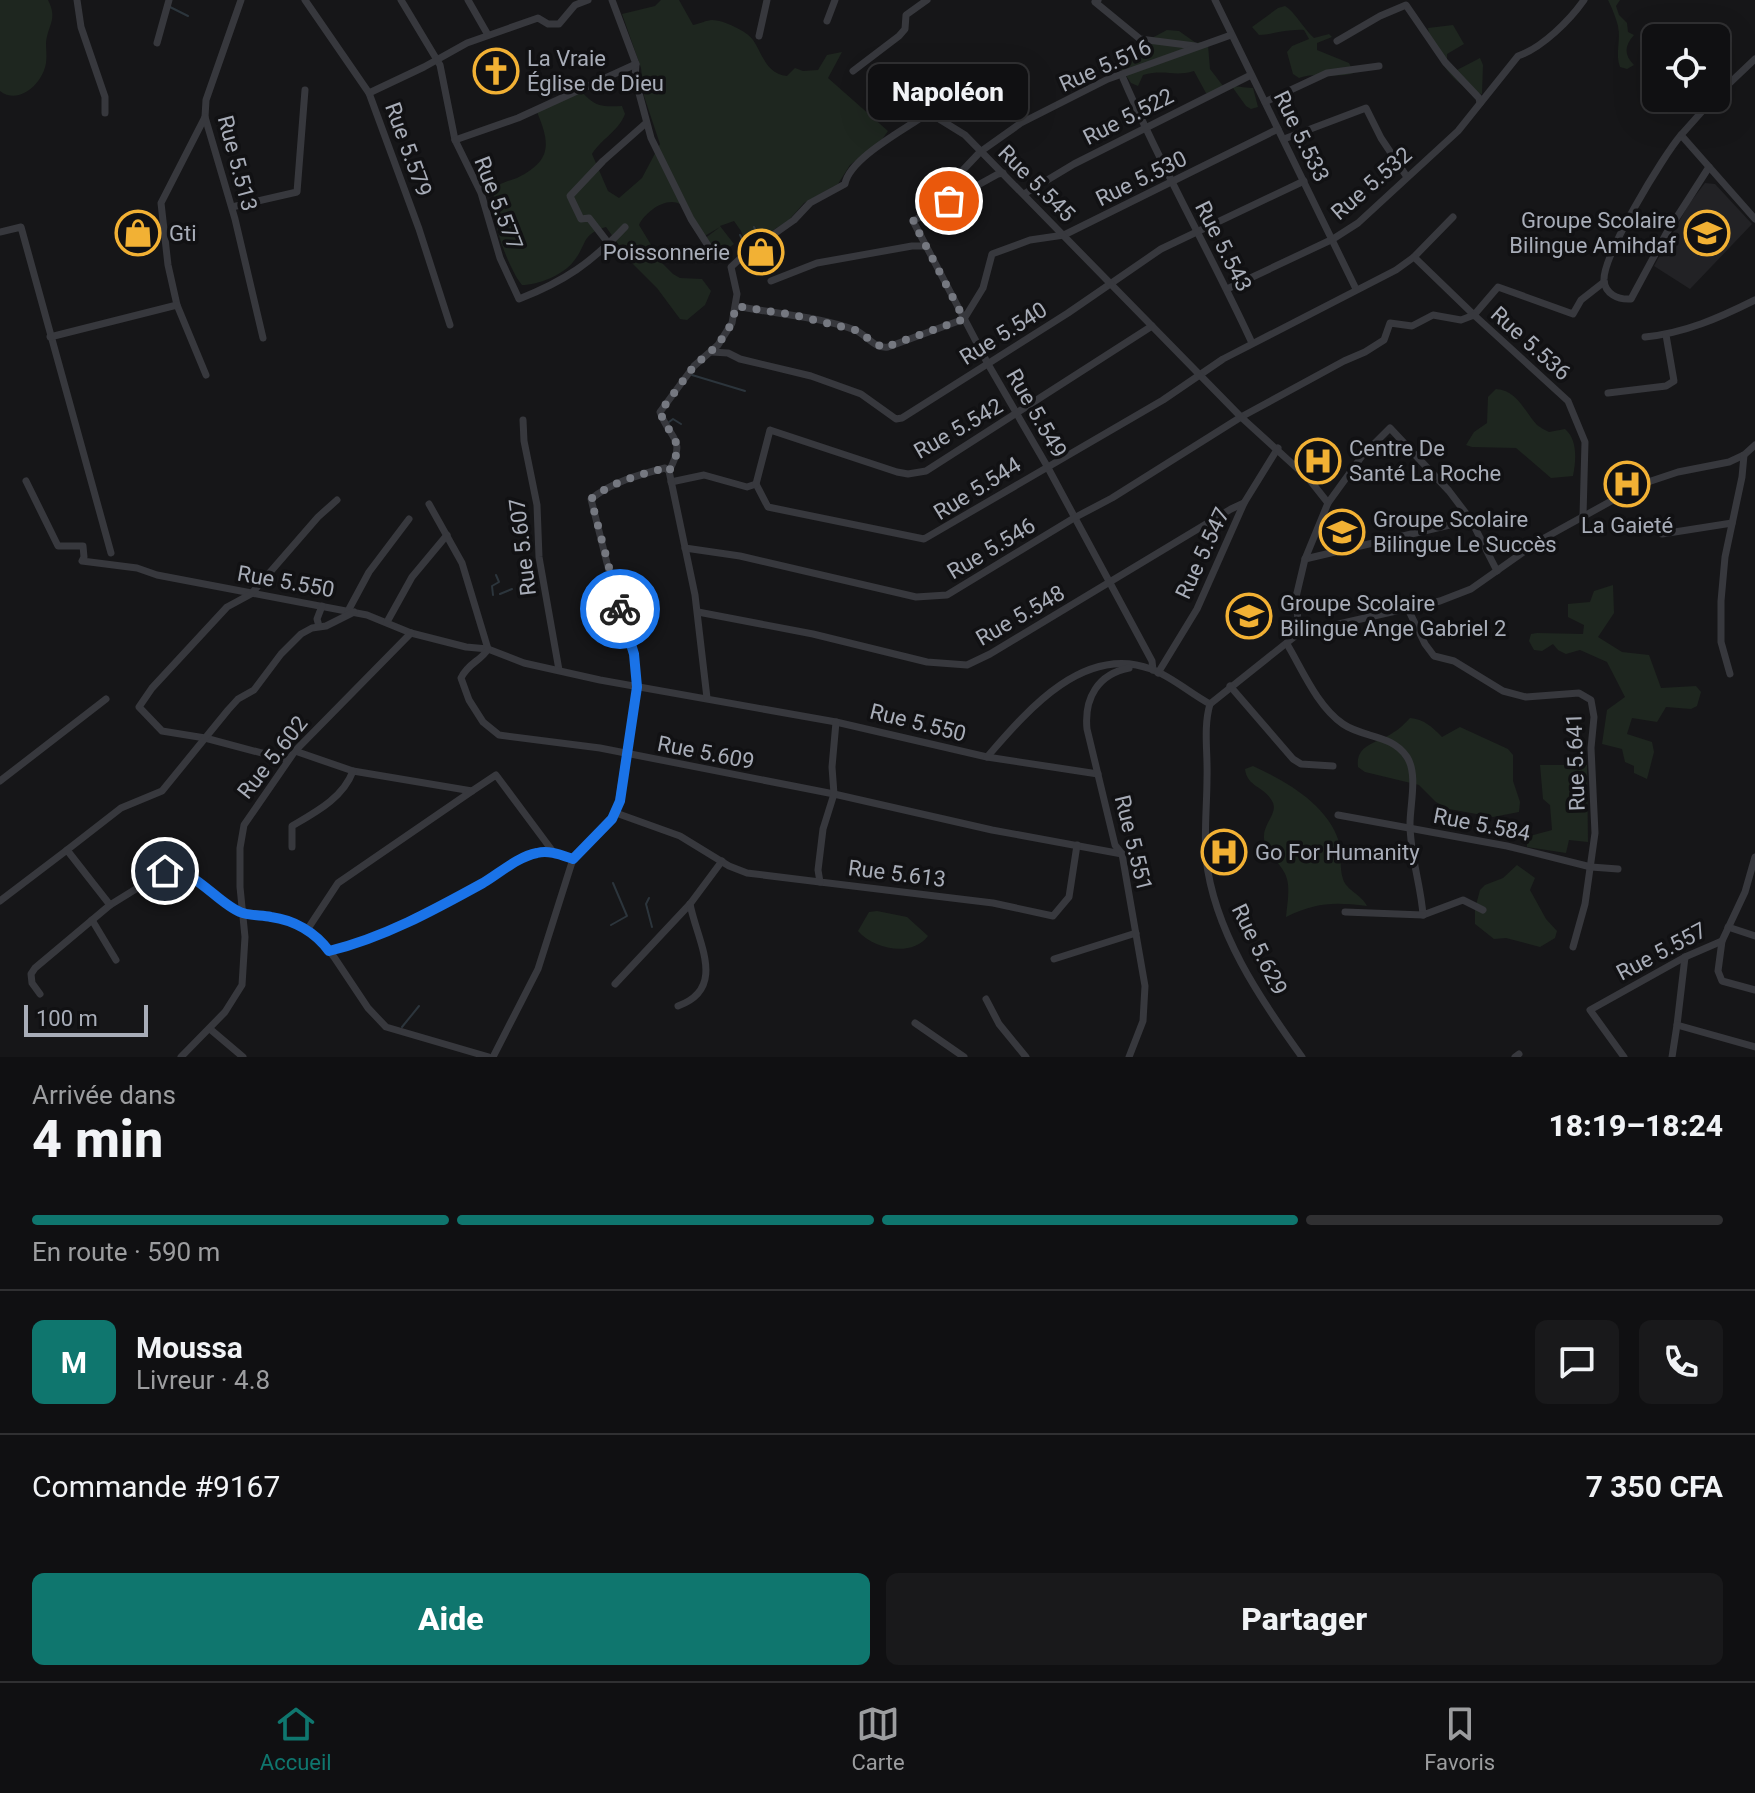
<!DOCTYPE html>
<html lang="fr">
<head>
<meta charset="utf-8">
<style>
  body { margin:0; font-family:Roboto,sans-serif; background:#19191b; color:#f1f3f6; height:100vh; display:flex; flex-direction:column; font-size:30px; white-space:nowrap }
  * { box-sizing:border-box; margin:0 }
  p { font-size:26px; color:#9c9d9f }
  .icon { flex:none; width:44px; height:44px; fill:none; stroke:currentColor; stroke-width:2; stroke-linecap:round; stroke-linejoin:round }
  .map { position:relative; height:1057px; overflow:hidden }
  .drawer { display:flex; flex-direction:column; background:#101012; flex:1 }
  .drawer>* { flex:none }
  .fabs { position:absolute; left:1642px; top:24px; display:grid; gap:16px }
  .fabs a { display:grid; place-items:center; width:88px; height:88px; border-radius:12px; background:#101012; box-shadow:0 8px 32px #0002,0 0 0 2px #303032; font-size:40px }
  .scale { position:absolute; left:24px; bottom:20px; width:124px; box-sizing:border-box; padding-left:8px; border:4px solid #a8adb8; border-top:0; font-size:22px; line-height:28px; white-space:nowrap; color:#a8adb8; -webkit-text-stroke:6px #111113; paint-order:stroke }
  .pin { position:absolute; display:grid; place-items:center; width:68px; height:68px; color:#fff; margin:-34px; border:4px solid #fff; border-radius:50%; box-shadow:0 2px 8px #0007 }
  .courier { position:absolute; display:grid; place-items:center; width:80px; height:80px; margin:-40px; border:6px solid #1a73e8; border-radius:50%; background:#fff; color:#222; box-shadow:0 2px 10px #0007 }
  .bubble { position:absolute; height:56px; border-radius:12px; background:#101012; box-shadow:0 8px 32px #0002,0 0 0 2px #303032; font-size:26px; font-weight:800; line-height:56px; text-align:center }
  .summary em { font-style:normal; font-weight:800 }
  .summary div { display:flex; flex-direction:column-reverse }
  .summary { display:flex; align-items:center; justify-content:space-between; height:136px; padding:0 32px }
  h1 { font-size:52px; font-weight:800; line-height:60px }
  .bar { display:grid; grid-template-columns:repeat(4,1fr); gap:12px 8px; align-content:center; height:96px; padding:0 32px }
  .bar i { height:10px; border-radius:6px; background:#303032 }
  .bar .current { background:#0f766e }
  .bar p { grid-column:span 4 }
  .line { display:flex; align-items:center; gap:20px; padding:0 32px; border-top:2px solid #303032 }
  .line div { flex:1 }
  .round { display:grid; place-items:center; flex:none; width:84px; height:84px; border-radius:12px; background:#19191b }
  .action { display:flex; gap:16px; margin-top:auto; padding:16px 32px }
  .action a { flex:1; height:92px; border-radius:12px; background:#0f766e; color:#fff; font-size:32px; font-weight:800; line-height:92px; text-align:center }
  .action a+a { background:#19191b; color:#f1f3f6 }
  .menu { display:flex; justify-content:space-around; align-items:center; height:112px; border-top:2px solid #303032; background:#101012; font-size:22px; color:#9c9d9f }
  .menu a { display:grid; justify-items:center; gap:4px }
  .menu .current { color:#0f766e }
  .map>svg:first-child { display:block }
  .built { fill:#222225 }
  .green { fill:#1e261f }
  .lines { fill:none; stroke-linecap:round; stroke-linejoin:round }
  .stream { stroke:#2c353c; stroke-width:2 }
  .street { stroke:#37383d; stroke-width:7 }
  .done { stroke:#757880; stroke-width:8; stroke-dasharray:0 14.4 }
  .route { stroke:#1a73e8; stroke-width:10 }
  .labels { text-anchor:middle; stroke-width:7; stroke-linejoin:round; paint-order:stroke }
  .poi-label { font-size:22px; fill:#a8adb8; stroke:#111113; text-anchor:start }
  .street-label { font-size:22px; fill:#a8adb8; stroke:#111113 }
</style>
</head>
<body>
<div class="map">
<svg width="1755" height="1057" viewBox="0 0 1755 1057">
  <rect width="100%" height="100%" fill="#161618"/>
  <path class="built" d="M1705,183L1715,184L1752,224L1690,289L1654,266L1689,204Z"/>
  <g class="green">
    <path d="M0,0H48C58,20 48,24 46,43C46,50 47,56 46,63C43,83 19,106 0,91Z"/>
    <path d="M661,0H679L693,25C699,24 707,20 712,20C723,20 747,31 753,40C762,53 766,74 787,76L795,68L803,71L818,70L827,55L842,52L828,78L888,131L881,141L850,165L838,184L804,203L789,220L747,247L741,231L734,221L720,226L734,244L717,256L704,239L720,227L703,237C698,225 693,212 682,205C667,195 645,212 639,225L662,263L673,274L680,278L702,279L711,291L705,305L687,320L680,319L657,288L630,261L606,227C580,235 588,244 573,262C563,275 538,285 522,285C509,271 481,199 499,185C504,182 511,180 517,178C551,161 551,145 537,112L582,92C595,107 603,107 622,106L625,114C618,132 602,138 592,154L608,191L619,198L642,178L660,144L644,96L641,68L622,14L655,6Z"/>
    <path d="M1608,0H1620L1616,6L1619,15L1627,23L1628,32L1634,35C1624,46 1624,55 1634,65L1627,69L1620,67C1615,54 1621,41 1618,26C1616,18 1612,8 1608,0Z"/>
    <path d="M1285,6C1293,10 1305,30 1314,38L1329,34L1332,37L1317,43V50L1349,63L1354,73C1335,79 1318,71 1299,78L1293,74L1287,52L1292,46L1309,39L1304,30C1288,29 1275,34 1259,35L1252,27L1278,8Z"/>
    <path d="M1453,25L1464,44L1447,54V61L1457,70L1480,58L1483,65L1482,94C1456,90 1431,54 1428,28Z"/>
    <path d="M1167,30L1179,31L1196,43L1201,42L1208,45L1210,69L1223,86C1235,85 1242,88 1253,88L1258,107L1251,109L1246,106L1233,88L1218,94L1206,93L1194,71C1174,77 1165,69 1143,75L1138,86L1131,83L1117,62L1131,49Z"/>
    <path d="M1496,389C1518,390 1525,413 1537,425C1541,428 1545,430 1549,432L1565,429C1578,440 1576,461 1573,476L1551,478L1516,448L1472,447L1466,445L1474,432L1487,423L1488,397Z"/>
    <path d="M1613,585L1614,613L1598,637L1622,652L1649,655L1661,688L1696,686L1701,692L1697,706L1691,709L1666,707L1657,722L1632,718L1627,734L1652,742L1654,752L1647,779L1634,773V766L1625,762L1622,749L1602,744L1607,710L1625,697L1607,662L1580,650L1566,654L1558,650L1553,644L1542,651L1534,650L1529,641L1531,634L1537,633L1583,634L1584,625L1568,617V604L1590,602L1594,591Z"/>
    <path d="M1410,718C1424,719 1432,727 1442,737L1460,727L1508,749L1513,755V781L1520,802L1519,812L1493,817L1449,809L1436,802L1419,785L1365,772L1358,767C1355,743 1380,743 1394,732C1400,729 1405,723 1410,718Z"/>
    <path d="M1540,765H1587L1588,842L1569,840L1566,853L1527,847L1526,837L1552,830L1550,805L1543,799Z"/>
    <path d="M1253,766C1286,781 1328,805 1339,842C1342,854 1339,867 1343,879C1346,890 1362,895 1367,906C1334,902 1317,902 1286,917C1287,905 1290,891 1287,879C1283,863 1263,854 1264,836C1264,823 1279,812 1272,801C1264,786 1247,787 1245,769Z"/>
    <path d="M1517,865L1535,878L1530,890L1546,919L1557,931L1555,938L1540,947L1506,938L1494,939L1475,924V909L1480,890L1485,885L1503,878Z"/>
    <path d="M877,911L907,917L928,936C912,957 875,950 858,931L869,912Z"/>
  </g>
  <g class="lines">
    <g class="stream">
      <path d="M170,7L188,16"/>
      <path d="M754,227L761,241"/>
      <path d="M740,235L747,248"/>
      <path d="M692,375L745,391"/>
      <path d="M669,422L673,419L681,424"/>
      <path d="M500,594L512,589"/>
      <path d="M493,595L492,586L499,582L496,575"/>
      <path d="M649,898L646,904L652,927"/>
      <path d="M611,925L627,916L613,883"/>
      <path d="M402,1027L419,1006"/>
    </g>
    <g class="street">
      <path d="M77,0L81,27L105,97V113"/>
      <path d="M241,0L206,100L205,117L235,219L263,338"/>
      <path d="M305,0L369,93L419,229L450,325"/>
      <path d="M401,0L440,65L455,140L481,193L500,258L519,299C565,281 591,263 625,227"/>
      <path d="M468,0L488,35"/>
      <path d="M612,0L636,64L635,78L651,138L691,219L714,255"/>
      <path d="M1098,0L1095,2L1140,39L1195,46"/>
      <path d="M1215,0L1356,289"/>
      <path d="M827,21L835,0"/>
      <path d="M759,36L767,0"/>
      <path d="M1337,41L1380,16L1406,5L1445,62L1479,98L1480,103"/>
      <path d="M157,43L169,0"/>
      <path d="M853,71L899,36L905,29L906,15L927,0"/>
      <path d="M1123,78C1162,169 1211,254 1252,343"/>
      <path d="M369,93L424,67L467,43L538,18L548,24H559L575,5L588,0"/>
      <path d="M1716,96L1755,59"/>
      <path d="M1714,98L1681,135L1755,219"/>
      <path d="M1265,102L1327,73L1379,66"/>
      <path d="M205,117L161,203L168,265L177,305L206,375"/>
      <path d="M1681,135C1663,156 1603,255 1604,280C1605,294 1618,300 1631,299L1666,234L1709,167"/>
      <path d="M1284,139L1366,108L1381,138L1407,177"/>
      <path d="M455,140L518,118L636,64"/>
      <path d="M963,170L980,152L1021,123L1108,79L1231,35"/>
      <path d="M1003,173L998,174L913,221L988,364L1047,466L1152,661L1153,670"/>
      <path d="M1024,194L1074,164L1251,75"/>
      <path d="M232,207L297,192L305,90"/>
      <path d="M0,232L21,227L111,553"/>
      <path d="M609,244L589,218L581,219L570,196L603,161L646,123"/>
      <path d="M1414,257L1453,217"/>
      <path d="M771,281L817,263L912,246H925"/>
      <path d="M1227,289L1333,239L1358,223L1458,131L1518,56C1542,48 1570,20 1584,0"/>
      <path d="M736,306C775,314 817,316 855,330C867,335 874,349 888,347L964,319L983,288L992,254L1030,240L1064,235L1278,129"/>
      <path d="M50,337L177,305"/>
      <path d="M1645,337C1685,333 1719,318 1755,300"/>
      <path d="M712,352L728,353L740,359L811,376L861,394L896,419L902,418L1068,313L1161,249L1304,181"/>
      <path d="M1608,393L1666,386L1674,381L1666,335"/>
      <path d="M523,420L524,441L537,505L539,557L559,670"/>
      <path d="M26,481L58,546H83L84,557L82,561L137,568L157,575L367,615L411,633L466,647L488,649L524,663L600,680L836,722L987,757C1027,711 1083,644 1151,669C1171,676 1191,694 1210,704L1299,633L1440,601L1471,589L1539,541L1642,484L1678,472L1729,462L1744,455L1755,445"/>
      <path d="M671,482L704,475L747,487L756,484L768,507L924,539L1163,400L1223,359L1396,270L1414,257L1474,315L1498,287L1573,314L1581,300L1604,282"/>
      <path d="M756,484L770,430L897,472L908,474L926,471L1152,326"/>
      <path d="M1328,503L1362,456L1390,428L1449,491L1471,520"/>
      <path d="M429,504L462,563L488,649C480,662 469,662 461,678L469,700L483,722L499,735L600,748L834,794L992,830L1122,854"/>
      <path d="M1662,534L1732,523"/>
      <path d="M685,548L740,556L916,597L947,595L1074,518L1112,498L1241,417L1344,361L1365,352L1384,340L1390,323L1412,326L1433,315L1461,320L1474,315L1568,401L1585,442L1583,516"/>
      <path d="M1305,559L1471,520L1497,571"/>
      <path d="M1408,609L1425,644L1434,656L1454,661L1503,691L1526,697L1579,693L1591,700L1594,717L1591,748L1595,833L1585,904L1573,947"/>
      <path d="M348,611L369,572L409,519"/>
      <path d="M698,612L813,634L927,662L967,665L990,654L1231,509L1244,503"/>
      <path d="M387,622L412,577L447,535"/>
      <path d="M319,626L317,619L322,606"/>
      <path d="M1287,644C1302,669 1317,706 1343,724C1363,738 1392,734 1407,757C1418,774 1410,805 1410,824C1410,855 1421,885 1423,915L1463,900L1483,910"/>
      <path d="M1158,673L1197,609L1244,503L1278,448"/>
      <path d="M1730,674L1721,642V601L1725,557L1742,477L1744,455"/>
      <path d="M1230,686L1293,759L1301,764L1333,766"/>
      <path d="M707,698L695,595L669,471C687,438 670,440 660,412L694,366L718,345L732,323L737,294L731,267L743,256L794,220L810,203L845,184C849,160 898,133 919,119L923,109L965,135L1241,417L1309,479L1328,503L1305,559L1296,597L1299,633"/>
      <path d="M1210,704C1203,728 1208,753 1207,778C1207,804 1204,832 1206,858C1214,931 1260,999 1302,1057"/>
      <path d="M836,722L832,767L834,794L823,829L818,870L820,882L993,903L1053,916L1069,897L1077,845"/>
      <path d="M295,751L353,771L472,791L496,775L554,853L573,859L617,811L637,687L634,654L612,583L591,499C612,482 638,475 665,468L669,471"/>
      <path d="M987,757L1098,774"/>
      <path d="M288,760L205,738L162,731L139,707L152,688L227,607L251,594L318,517L337,500"/>
      <path d="M0,781L106,699"/>
      <path d="M616,813L680,836L729,866L747,873L820,882"/>
      <path d="M1338,815L1507,846L1591,867L1618,869"/>
      <path d="M292,847V826C316,812 343,798 353,771"/>
      <path d="M67,850L121,808L162,791L228,710L238,699L254,690L281,654L301,634L312,628L326,626L354,612"/>
      <path d="M0,901L67,850L110,905L165,871L179,870L238,911L280,918L294,923L318,938L334,957L368,1008L386,1027L489,1057"/>
      <path d="M1345,912L1423,915"/>
      <path d="M92,920L116,960"/>
      <path d="M1728,927L1755,936"/>
      <path d="M307,930L338,883L472,791"/>
      <path d="M1722,941L1718,971L1722,981L1755,990"/>
      <path d="M329,951C383,938 433,910 482,883C496,875 509,863 524,857C534,853 543,851 554,853"/>
      <path d="M1685,957L1677,1025L1755,1047"/>
      <path d="M1054,959L1136,933"/>
      <path d="M615,984L690,904L722,861"/>
      <path d="M40,994L32,983L31,974L35,968L110,905"/>
      <path d="M986,999L999,1024L1026,1057"/>
      <path d="M678,1006C728,988 697,941 690,904"/>
      <path d="M915,1023L964,1057"/>
      <path d="M210,1029L243,1057"/>
      <path d="M181,1057L225,1012L242,985L245,937L240,887V848L244,825L295,751L411,633"/>
      <path d="M493,1057L538,969L573,859"/>
      <path d="M1129,1057L1143,1021L1145,986L1122,854L1115,845L1087,729C1084,698 1098,674 1129,668"/>
      <path d="M1515,1057L1519,1054"/>
      <path d="M1624,1057L1590,1010L1685,957L1722,941L1745,892L1755,857"/>
      <path d="M1672,1057L1677,1025"/>
    </g>
  </g>
  <g class="lines">
    <path class="done" d="M620,609L591,499C612,482 639,475 665,468L669,471C687,440 670,439 660,412L694,366L718,345L732,323L736,306L794,315L855,330L883,348L964,319L913,221L949,201"/>
    <path class="route" d="M165,871C190,864 217,903 240,912C249,916 261,915 271,917C294,920 315,932 329,951C383,938 434,910 483,883C500,873 517,857 537,853C549,850 561,855 573,859L612,819L620,801L637,687L634,654L620,609"/>
  </g>
  <defs>
    <g id="church-ring" transform="scale(2.3)"><circle r="9.5" fill="#111113" stroke="#f2b134" stroke-width="1.5"/><path d="M-1.2-6h2.4v3.5h3.3v2.4h-3.3V6h-2.4V-.1h-3.3v-2.4h3.3Z" fill="#f2b134"/></g>
    <g id="shop-ring" transform="scale(2.3)"><circle r="9.5" fill="#111113" stroke="#f2b134" stroke-width="1.5"/><path d="M-5-2.5h2.3a2.7 3.5 0 0 1 5.4 0H5L5.5 6h-11ZM-1.5-2.5h3a1.5 2.3 0 0 0-3 0Z" fill="#f2b134"/></g>
    <g id="school-ring" transform="scale(2.3)"><circle r="9.5" fill="#111113" stroke="#f2b134" stroke-width="1.5"/><path d="M0-5L7-2L0 1L-7-2ZM-4 1L0 2.5L4 1V4Q0 6-4 4Z" fill="#f2b134"/></g>
    <g id="hospital-ring" transform="scale(2.3)"><circle r="9.5" fill="#111113" stroke="#f2b134" stroke-width="1.5"/><path d="M-5-5h3v3.5h4V-5h3V5h-3V1.5h-4V5h-3Z" fill="#f2b134"/></g>
  </defs>
  <g fill-rule="evenodd">
    <use href="#church-ring" x="496" y="71"/>
    <use href="#shop-ring" x="138" y="233"/>
    <use href="#school-ring" x="1707" y="233"/>
    <use href="#shop-ring" x="761" y="252"/>
    <use href="#hospital-ring" x="1318" y="461"/>
    <use href="#hospital-ring" x="1627" y="484"/>
    <use href="#school-ring" x="1342" y="532"/>
    <use href="#school-ring" x="1249" y="616"/>
    <use href="#hospital-ring" x="1224" y="852"/>
  </g>
  <g class="labels">
    <g class="poi-label">
      <text x="527" y="66">La Vraie<tspan x="527" dy="25">Église de Dieu</tspan></text>
      <text x="1676" y="228" text-anchor="end">Groupe Scolaire<tspan x="1676" dy="25">Bilingue Amihdaf</tspan></text>
      <text x="169" y="241">Gti</text>
      <text x="730" y="260" text-anchor="end">Poissonnerie</text>
      <text x="1349" y="456">Centre De<tspan x="1349" dy="25">Santé La Roche</tspan></text>
      <text x="1373" y="527">Groupe Scolaire<tspan x="1373" dy="25">Bilingue Le Succès</tspan></text>
      <text x="1627" y="533" text-anchor="middle">La Gaieté</text>
      <text x="1280" y="611">Groupe Scolaire<tspan x="1280" dy="25">Bilingue Ange Gabriel 2</tspan></text>
      <text x="1255" y="860">Go For Humanity</text>
    </g>
    <g class="street-label">
      <text transform="translate(1105 65) rotate(-24)" y="8">Rue 5.516</text>
      <text transform="translate(1128 116) rotate(-27)" y="8">Rue 5.522</text>
      <text transform="translate(1302 136) rotate(64)" y="8">Rue 5.533</text>
      <text transform="translate(409 149) rotate(70)" y="8">Rue 5.579</text>
      <text transform="translate(238 163) rotate(75)" y="8">Rue 5.513</text>
      <text transform="translate(1141 178) rotate(-26)" y="8">Rue 5.530</text>
      <text transform="translate(1037 183) rotate(45)" y="8">Rue 5.545</text>
      <text transform="translate(1371 183) rotate(-41)" y="8">Rue 5.532</text>
      <text transform="translate(499 203) rotate(69)" y="8">Rue 5.577</text>
      <text transform="translate(1224 246) rotate(63)" y="8">Rue 5.543</text>
      <text transform="translate(1003 333) rotate(-32)" y="8">Rue 5.540</text>
      <text transform="translate(1531 343) rotate(42)" y="8">Rue 5.536</text>
      <text transform="translate(1037 413) rotate(60)" y="8">Rue 5.549</text>
      <text transform="translate(958 428) rotate(-30)" y="8">Rue 5.542</text>
      <text transform="translate(977 488) rotate(-32)" y="8">Rue 5.544</text>
      <text transform="translate(522 547) rotate(-97)" y="8">Rue 5.607</text>
      <text transform="translate(991 548) rotate(-31)" y="8">Rue 5.546</text>
      <text transform="translate(1202 553) rotate(-65)" y="8">Rue 5.547</text>
      <text transform="translate(286 581) rotate(10)" y="8">Rue 5.550</text>
      <text transform="translate(1020 615) rotate(-30)" y="8">Rue 5.548</text>
      <text transform="translate(918 722) rotate(14)" y="8">Rue 5.550</text>
      <text transform="translate(706 752) rotate(11)" y="8">Rue 5.609</text>
      <text transform="translate(272 757) rotate(-52)" y="8">Rue 5.602</text>
      <text transform="translate(1575 762) rotate(-92)" y="8">Rue 5.641</text>
      <text transform="translate(1482 824) rotate(11)" y="8">Rue 5.584</text>
      <text transform="translate(1134 843) rotate(76)" y="8">Rue 5.551</text>
      <text transform="translate(897 873) rotate(7)" y="8">Rue 5.613</text>
      <text transform="translate(1260 949) rotate(64)" y="8">Rue 5.629</text>
      <text transform="translate(1661 951) rotate(-28)" y="8">Rue 5.557</text>
    </g>
  </g>
</svg>
<div class="fabs">
<a><svg class="icon" aria-label="locate" viewBox="0 0 24 24"><circle cx="12" cy="12" r="6"/><path d="M12 2v4M12 18v4M2 12h4M18 12h4"/></svg></a>
</div>
<div class="scale">100 m</div>
<div class="pin" style="left:949px;top:201px;background:#ea580c"><svg class="icon" aria-label="bag" viewBox="0 0 24 24"><path d="M5 8h14l-1 12H6zM9 8a3 3 0 0 1 6 0"/></svg></div>
<div class="pin" style="left:165px;top:871px;background:#1f2937"><svg class="icon" aria-label="home" viewBox="0 0 24 24"><path d="M3 11l9-7 9 7M6 9v11h12V9"/></svg></div>
<div class="courier" style="left:620px;top:609px"><svg class="icon" aria-label="bike" viewBox="0 0 24 24"><circle cx="6" cy="16" r="4"/><circle cx="18" cy="16" r="4"/><path d="M6 16l4-8h5l3 8M10 8l3 8H6M13 5h3"/></svg></div>
<div class="bubble" style="left:868px;top:64px;width:160px">Napoléon</div>
</div>
<section class="drawer">
<div class="summary"><div><h1>4 min</h1><p>Arrivée dans</p></div><em>18:19–18:24</em></div>
<div class="bar"><i class="current"></i><i class="current"></i><i class="current"></i><i></i><p>En route · 590 m</p></div>
<div class="line" style="height:144px"><b class="round" style="background:#0f766e;color:#fff">M</b><div><b>Moussa</b><p>Livreur · 4.8</p></div><a class="round"><svg class="icon" aria-label="chat" viewBox="0 0 24 24"><path d="M4 5h16v11H9l-5 4z"/></svg></a><a class="round"><svg class="icon" aria-label="phone" viewBox="0 0 24 24"><path d="M5 4h4l2 5-3 2q2 4 5 5l2-3 5 2v4C11 20 4 13 5 4z"/></svg></a></div>
<div class="line" style="height:104px"><div>Commande #9167</div><b>7 350 CFA</b></div>
<div class="action"><a>Aide</a><a>Partager</a></div>
</section>
<nav class="menu">
<a class="current"><svg class="icon" aria-label="home" viewBox="0 0 24 24"><path d="M3 11l9-7 9 7M6 9v11h12V9"/></svg>Accueil</a>
<a><svg class="icon" aria-label="map" viewBox="0 0 24 24"><path d="M3 6l6-2 6 2 6-2v14l-6 2-6-2-6 2zM9 4v14M15 6v14"/></svg>Carte</a>
<a><svg class="icon" aria-label="saved" viewBox="0 0 24 24"><path d="M7 4h10v16l-5-4-5 4z"/></svg>Favoris</a>
</nav>
</body>
</html>
